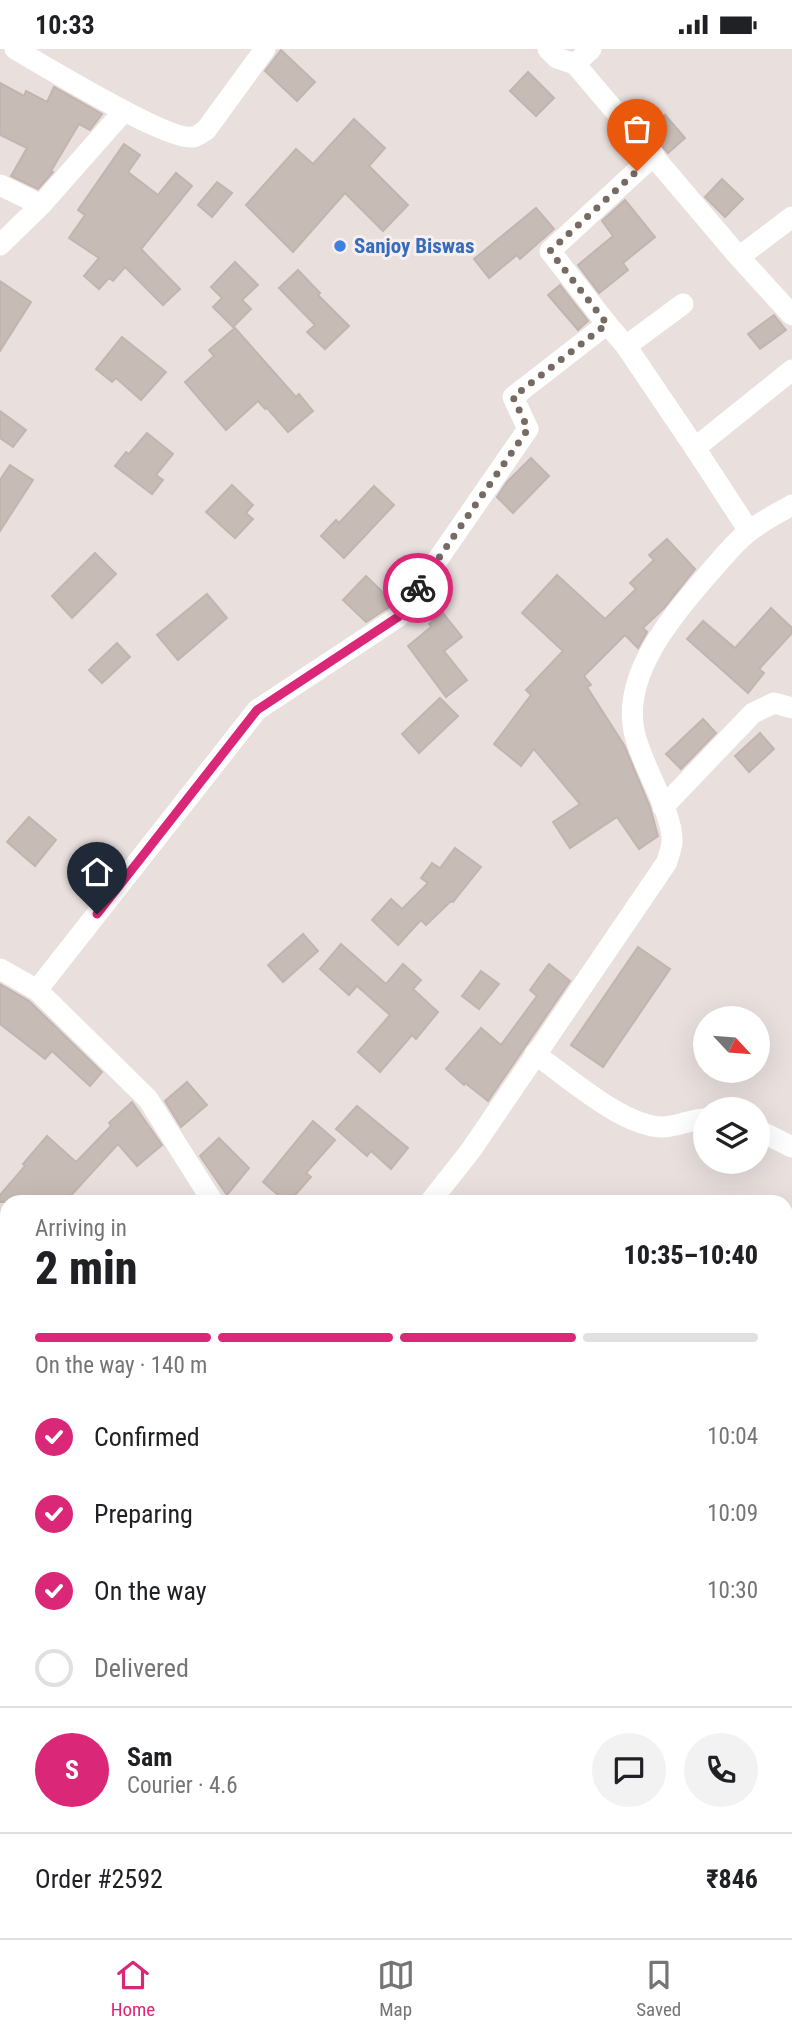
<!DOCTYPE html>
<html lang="en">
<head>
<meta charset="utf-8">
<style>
  body { margin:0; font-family:"Roboto Condensed",sans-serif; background:#f2f2f2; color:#202124; height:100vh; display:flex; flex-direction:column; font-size:26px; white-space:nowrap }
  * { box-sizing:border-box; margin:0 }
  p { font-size:23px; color:#757577 }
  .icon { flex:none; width:38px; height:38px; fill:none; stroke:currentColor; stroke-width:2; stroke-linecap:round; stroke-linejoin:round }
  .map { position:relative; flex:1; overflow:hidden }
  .details { position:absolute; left:0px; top:1146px; width:793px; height:744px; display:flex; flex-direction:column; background:#fff; border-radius:21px 21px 0 0; box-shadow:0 7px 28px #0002 }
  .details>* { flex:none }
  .needle { width:46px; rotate:116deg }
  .fabs { position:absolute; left:693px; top:957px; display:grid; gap:14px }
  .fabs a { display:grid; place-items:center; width:77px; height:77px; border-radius:50%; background:#fff; box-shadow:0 7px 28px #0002; font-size:35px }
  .pin { position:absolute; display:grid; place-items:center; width:60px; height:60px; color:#fff; margin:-72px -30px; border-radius:50% 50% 50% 0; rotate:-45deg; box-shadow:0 0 7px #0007 }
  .pin .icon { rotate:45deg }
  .courier { position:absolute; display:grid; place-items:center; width:70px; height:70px; margin:-35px; border:5px solid #db2777; border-radius:50%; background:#fff; color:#222; box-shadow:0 2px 9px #0007 }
  .headline em { font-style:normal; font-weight:800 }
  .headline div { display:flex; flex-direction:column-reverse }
  .headline { display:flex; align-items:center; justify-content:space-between; height:119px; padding:0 35px }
  h1 { font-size:46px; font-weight:800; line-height:52px }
  .bar { display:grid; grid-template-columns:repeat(4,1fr); gap:10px 7px; align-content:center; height:84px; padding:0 35px }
  .bar i { height:9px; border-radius:5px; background:#e0e0e0 }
  .bar .current { background:#db2777 }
  .bar p { grid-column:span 4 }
  .line { display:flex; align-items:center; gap:18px; padding:0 35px; border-top:2px solid #e0e0e0 }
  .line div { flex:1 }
  .round { display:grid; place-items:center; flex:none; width:74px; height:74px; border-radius:37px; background:#f2f2f2 }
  ol { padding:0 35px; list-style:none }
  li { display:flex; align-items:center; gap:21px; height:77px }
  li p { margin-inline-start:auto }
  li .icon { padding:7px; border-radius:50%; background:#db2777; color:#fff; stroke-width:4 }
  li:last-child { color:#757577 }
  li i { width:38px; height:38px; border:4px solid #e0e0e0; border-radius:50% }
  .status { display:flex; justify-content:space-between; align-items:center; height:49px; padding:0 35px; background:#fff; direction:ltr }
  .status svg { height:19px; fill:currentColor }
  .dock { display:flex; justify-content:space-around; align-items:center; height:98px; border-top:2px solid #e0e0e0; background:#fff; font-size:19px; color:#757577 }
  .dock a { display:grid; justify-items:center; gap:4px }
  .dock .current { color:#db2777 }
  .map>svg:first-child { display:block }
  .building { fill:#c7bbb6; stroke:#c2b5b0; stroke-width:2 }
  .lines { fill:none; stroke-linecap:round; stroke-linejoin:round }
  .street { stroke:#fff; stroke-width:21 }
  .done { stroke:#766a62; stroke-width:7; stroke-dasharray:0 12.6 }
  .route { stroke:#db2777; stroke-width:9 }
  .shop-dot { fill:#3f7fe0; stroke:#f6efee; stroke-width:2.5 }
  .labels { text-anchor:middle; stroke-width:6; stroke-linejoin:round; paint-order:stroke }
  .shop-label { font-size:21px; font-weight:bold; fill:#366cbe; stroke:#f6efee; text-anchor:start }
</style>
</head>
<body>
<div class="status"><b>10:33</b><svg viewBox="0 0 49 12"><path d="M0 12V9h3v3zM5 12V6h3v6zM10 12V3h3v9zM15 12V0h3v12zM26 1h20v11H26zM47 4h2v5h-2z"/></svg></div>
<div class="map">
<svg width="792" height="1889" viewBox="0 0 792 1889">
  <rect width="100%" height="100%" fill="#e9e0de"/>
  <g class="building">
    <path d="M281,1L315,33L297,52L265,22Z"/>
    <path d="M528,23L554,49L536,67L510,42Z"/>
    <path d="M0,34L24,47L26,42L47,53L54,38L102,65L90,81L79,75L51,122L53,123L38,140L11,127L27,99L0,86Z"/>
    <path d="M665,66L685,89L668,104L648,81Z"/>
    <path d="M354,70L385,99L369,117L408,156L383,182L345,144L293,203L246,156L296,100L313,115Z"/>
    <path d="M124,95L140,106L128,123L158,146L176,124L192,137L141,200L180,240L163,256L125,218L113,232L109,229L99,240L84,227L99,209L69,189L85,166L78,161Z"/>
    <path d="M722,130L743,150L725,168L705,148Z"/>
    <path d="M217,133L232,144L212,168L198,156Z"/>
    <path d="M625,151L655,188L623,214L628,221L599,244L578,216L613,187L602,172Z"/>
    <path d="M536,159L554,180L520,210L517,206L489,229L474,210Z"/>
    <path d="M235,213L258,236L242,251L251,260L233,278L213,258L222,249L211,238Z"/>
    <path d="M298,221L320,244L318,246L349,277L325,300L307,283L315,276L279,239Z"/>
    <path d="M0,232L31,253L0,302Z"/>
    <path d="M560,236L588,272L578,281L548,246Z"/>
    <path d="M774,266L786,281L760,300L748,285Z"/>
    <path d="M235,279L296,348L299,345L313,362L288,383L267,359L265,360L258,352L226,381L185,333L214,307L209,301Z"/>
    <path d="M122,288L166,323L141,351L116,329L112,333L96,320Z"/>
    <path d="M0,362L26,381L13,398L0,389Z"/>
    <path d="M147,384L173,405L156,426L163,431L152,445L115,417L126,403L129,405Z"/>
    <path d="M531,409L549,427L513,464L497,448L507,433Z"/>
    <path d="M10,416L33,431L0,482V431Z"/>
    <path d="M232,436L253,456L246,464L253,470L235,489L206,463Z"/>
    <path d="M374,437L394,456L344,509L321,487L336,471L339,474Z"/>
    <path d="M667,490L695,520L664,559L643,579L647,583L638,599L625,586L584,627L591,636L587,638L624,696L650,758L658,787L639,800L617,768L570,799L553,773L580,755L534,700L521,717L494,695L531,646L526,641L563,602L522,564L557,526L605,570L636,540L630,534L654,511L649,506Z"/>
    <path d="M95,504L116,525L72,569L52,547Z"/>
    <path d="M366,527L393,553L389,558L366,573L343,551Z"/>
    <path d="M207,545L227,569L178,611L157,586Z"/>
    <path d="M771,559L792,579V584L759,620L764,624L748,644L687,590L703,572L735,599Z"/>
    <path d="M443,564L462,588L444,602L467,631L446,648L408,597L431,578L429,575Z"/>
    <path d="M117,594L130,608L102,634L89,621Z"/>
    <path d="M440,649L458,667L419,704L402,685Z"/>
    <path d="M703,670L716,684L681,720L666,705Z"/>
    <path d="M760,684L774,700L749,723L735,707Z"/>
    <path d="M29,768L56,791L35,817L7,793Z"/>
    <path d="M455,799L481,818L453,853L451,852L426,876L421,871L398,896L372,871L391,850L402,860L428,834L421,829L432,814L440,819Z"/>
    <path d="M303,885L318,902L283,933L268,916Z"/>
    <path d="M341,895L386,935L403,915L421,931L413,940L438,963L416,990L412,986L380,1023L358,1003L390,966L357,937L349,946L320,920Z"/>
    <path d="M638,898L670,920L603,1018L571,996Z"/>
    <path d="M549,915L570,932L488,1052L465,1034L464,1036L446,1020L481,979L501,996L537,947L530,941Z"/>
    <path d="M481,922L499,935L479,960L462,947Z"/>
    <path d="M0,935L29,952L102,1023L90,1037L52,1002L45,1010L0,975Z"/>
    <path d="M187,1033L207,1056L181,1078L165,1052Z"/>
    <path d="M132,1053L162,1096L137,1117L118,1095L65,1153H0V1146L25,1117L23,1115L47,1087L76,1113L111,1077L109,1074Z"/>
    <path d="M357,1057L408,1099L391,1120L371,1102L367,1107L336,1080Z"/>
    <path d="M313,1072L335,1091L306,1124L311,1128L289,1153H286L263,1133Z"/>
    <path d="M219,1089L249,1119L227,1146L200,1107Z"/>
  </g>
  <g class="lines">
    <g class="street">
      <path d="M15,0C43,16 167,92 192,88C197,88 202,83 206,81L265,0"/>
      <path d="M548,0L557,9L575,15L591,0"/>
      <path d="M575,15L739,208L792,266"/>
      <path d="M0,136L41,156L0,196"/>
      <path d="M41,156L124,62"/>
      <path d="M739,208L792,168"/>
      <path d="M607,275L550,202L654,106"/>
      <path d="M626,297L683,255"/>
      <path d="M749,482L695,399L792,321"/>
      <path d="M663,758L753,664L774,654L792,659"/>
      <path d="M0,920L37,941L257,661L398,568L528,380L513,348L607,275L626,297L695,399"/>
      <path d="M37,941L148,1050L213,1153"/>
      <path d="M535,1005C568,1028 622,1077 662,1078C677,1078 691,1070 705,1070"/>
      <path d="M758,1081L792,1098"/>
      <path d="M430,1153L471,1101L667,813C668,807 672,799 672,792C673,763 640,714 634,682C622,623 675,564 710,523C723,509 735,492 751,481C764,471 778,464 792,456"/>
      <path d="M0,1545L7,1552"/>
      <path d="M786,1567L792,1556"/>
      <path d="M786,1648L792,1654"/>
      <path d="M0,1765L7,1759"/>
      <path d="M786,1853L792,1848"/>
      <path d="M426,1889L427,1883"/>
      <path d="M743,1889L752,1883"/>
    </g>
  </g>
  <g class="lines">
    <path class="done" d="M418,539L528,380L513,348L607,275L550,202L637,122"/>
    <path class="route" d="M97,865L257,661L398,568L418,539"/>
  </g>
  <circle class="shop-dot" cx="340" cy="197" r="7"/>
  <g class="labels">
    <g class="shop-label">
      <text x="354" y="204">Sanjoy Biswas</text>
    </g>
  </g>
</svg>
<div class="fabs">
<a><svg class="needle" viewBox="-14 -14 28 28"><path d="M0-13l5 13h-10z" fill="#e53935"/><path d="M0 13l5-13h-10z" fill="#757577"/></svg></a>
<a><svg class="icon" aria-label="layers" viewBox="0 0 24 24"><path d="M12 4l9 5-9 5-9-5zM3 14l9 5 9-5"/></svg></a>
</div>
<div class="pin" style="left:637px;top:122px;background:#ea580c"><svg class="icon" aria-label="bag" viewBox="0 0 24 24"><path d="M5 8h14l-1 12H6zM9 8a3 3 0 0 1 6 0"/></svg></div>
<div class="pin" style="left:97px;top:865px;background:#1f2937"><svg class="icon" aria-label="home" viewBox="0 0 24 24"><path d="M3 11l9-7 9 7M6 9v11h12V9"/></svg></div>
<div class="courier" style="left:418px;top:539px"><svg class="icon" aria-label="bike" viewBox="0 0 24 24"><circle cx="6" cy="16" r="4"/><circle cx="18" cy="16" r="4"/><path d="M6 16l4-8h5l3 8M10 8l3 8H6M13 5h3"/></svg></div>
<section class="details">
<div class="headline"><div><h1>2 min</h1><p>Arriving in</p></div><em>10:35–10:40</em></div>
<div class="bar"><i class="current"></i><i class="current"></i><i class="current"></i><i></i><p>On the way · 140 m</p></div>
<ol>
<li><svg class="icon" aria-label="check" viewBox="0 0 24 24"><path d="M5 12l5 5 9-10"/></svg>Confirmed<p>10:04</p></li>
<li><svg class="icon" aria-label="check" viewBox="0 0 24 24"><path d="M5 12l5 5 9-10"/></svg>Preparing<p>10:09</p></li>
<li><svg class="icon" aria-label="check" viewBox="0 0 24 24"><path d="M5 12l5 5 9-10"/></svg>On the way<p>10:30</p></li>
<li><i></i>Delivered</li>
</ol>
<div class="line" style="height:126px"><b class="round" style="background:#db2777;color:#fff">S</b><div><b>Sam</b><p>Courier · 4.6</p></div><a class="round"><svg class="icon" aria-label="chat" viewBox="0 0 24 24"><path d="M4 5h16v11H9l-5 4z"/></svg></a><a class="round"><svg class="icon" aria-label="phone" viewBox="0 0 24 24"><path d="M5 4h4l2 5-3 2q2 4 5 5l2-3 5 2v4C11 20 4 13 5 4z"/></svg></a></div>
<div class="line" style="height:91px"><div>Order #2592</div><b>₹846</b></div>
</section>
</div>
<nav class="dock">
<a class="current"><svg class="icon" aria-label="home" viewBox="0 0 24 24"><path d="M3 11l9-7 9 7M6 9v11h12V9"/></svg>Home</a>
<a><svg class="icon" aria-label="map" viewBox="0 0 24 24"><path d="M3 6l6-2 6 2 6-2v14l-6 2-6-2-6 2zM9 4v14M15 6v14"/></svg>Map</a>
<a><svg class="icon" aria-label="saved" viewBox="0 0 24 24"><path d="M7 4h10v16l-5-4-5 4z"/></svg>Saved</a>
</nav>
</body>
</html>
